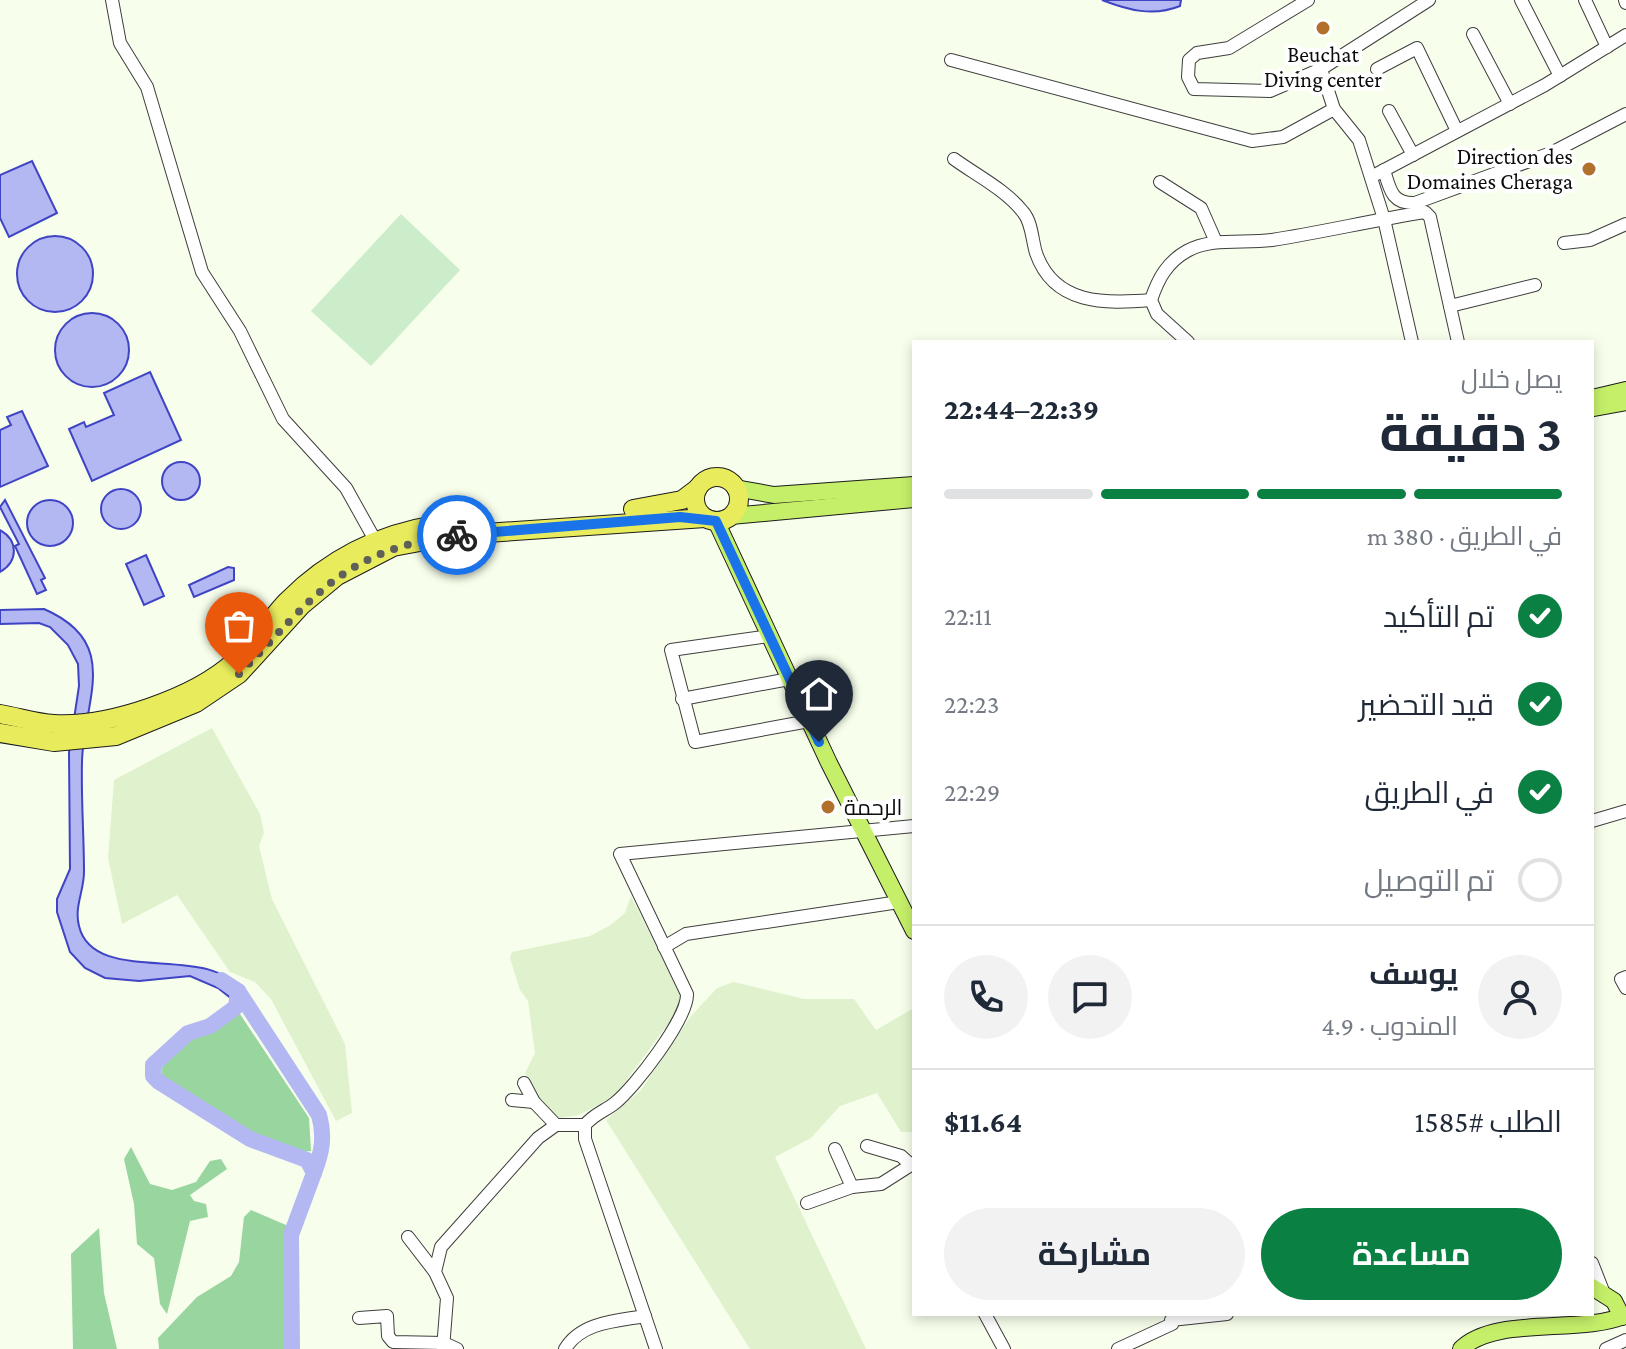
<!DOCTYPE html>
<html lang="ar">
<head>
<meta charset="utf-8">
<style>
  body { margin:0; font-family:"Crimson Pro",Cairo,serif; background:#f2f2f3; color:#1f2937; direction:rtl; height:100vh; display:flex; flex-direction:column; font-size:30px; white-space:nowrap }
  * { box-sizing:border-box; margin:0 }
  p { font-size:26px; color:#747a83 }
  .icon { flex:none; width:44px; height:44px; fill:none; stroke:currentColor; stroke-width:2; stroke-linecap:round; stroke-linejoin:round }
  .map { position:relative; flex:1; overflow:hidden; direction:ltr }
  .drawer { position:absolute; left:912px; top:340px; width:682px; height:976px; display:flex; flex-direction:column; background:#fff; border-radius:0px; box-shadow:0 4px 12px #0003; direction:rtl }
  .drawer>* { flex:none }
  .pin { position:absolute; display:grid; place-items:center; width:68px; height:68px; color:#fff; margin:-82px -34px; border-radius:50% 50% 50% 0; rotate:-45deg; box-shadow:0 0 8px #0007 }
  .pin .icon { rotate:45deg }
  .courier { position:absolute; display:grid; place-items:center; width:80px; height:80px; margin:-40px; border:6px solid #1a73e8; border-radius:50%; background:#fff; color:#222; box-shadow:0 2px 10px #0007 }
  .headline em { font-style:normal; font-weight:700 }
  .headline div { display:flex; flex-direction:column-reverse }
  .headline { display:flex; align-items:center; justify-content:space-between; height:136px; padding:0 32px }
  h1 { font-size:52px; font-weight:700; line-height:60px }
  .bar { display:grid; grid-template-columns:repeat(4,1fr); gap:12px 8px; align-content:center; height:96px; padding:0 32px }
  .bar i { height:10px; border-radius:6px; background:#e0e1e3 }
  .bar .current { background:#0b8043 }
  .bar p { grid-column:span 4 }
  .line { display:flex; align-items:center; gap:20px; padding:0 32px; border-top:2px solid #e0e1e3 }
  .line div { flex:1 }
  .round { display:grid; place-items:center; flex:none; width:84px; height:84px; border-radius:42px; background:#f2f2f3 }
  ol { padding:0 32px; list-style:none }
  li { display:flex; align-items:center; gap:24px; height:88px }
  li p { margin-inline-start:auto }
  li .icon { padding:8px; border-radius:50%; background:#0b8043; color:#fff; stroke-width:4 }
  li:last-child { color:#747a83 }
  li i { width:44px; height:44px; border:4px solid #e0e1e3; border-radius:50% }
  .primary-button { display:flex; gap:16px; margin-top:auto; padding:16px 32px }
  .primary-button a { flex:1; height:92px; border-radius:48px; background:#0b8043; color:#fff; font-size:32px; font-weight:700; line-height:92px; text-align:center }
  .primary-button a+a { background:#f2f2f3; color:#1f2937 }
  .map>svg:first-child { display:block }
  .farmland { fill:#e0f2cd }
  .forest { fill:#98d59f }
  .pitch { fill:#ccedc9 }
  .water { fill:#b3b7f2; stroke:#3f44c4; stroke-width:2 }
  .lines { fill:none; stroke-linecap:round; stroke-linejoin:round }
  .river { stroke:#b3b7f2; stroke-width:16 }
  .minor-casing { stroke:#3e3e3e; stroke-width:14 }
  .major-casing { stroke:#1c1c1c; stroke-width:18 }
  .highway-casing { stroke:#1c1c1c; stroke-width:20 }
  .minor { stroke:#fff; stroke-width:12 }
  .major { stroke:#c5ef69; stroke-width:16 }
  .highway { stroke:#e8eb5c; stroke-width:18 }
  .done { stroke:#5e6059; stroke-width:8; stroke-dasharray:0 14.4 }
  .route { stroke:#1a73e8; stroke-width:10 }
  .poi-dot { fill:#b1712d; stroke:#fff; stroke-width:3 }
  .labels { text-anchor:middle; stroke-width:8; stroke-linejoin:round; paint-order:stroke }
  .poi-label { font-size:22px; fill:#0b0b0b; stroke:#fff }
</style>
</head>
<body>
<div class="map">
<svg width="1626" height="1349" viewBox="0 0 1626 1349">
  <rect width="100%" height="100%" fill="#f7feeb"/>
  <g class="farmland">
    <path d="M212,728L260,814L264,833L259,846L272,899L345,1044L352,1113L336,1121L271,999L255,982L230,972L177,895L122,924L108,858L114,780Z"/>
    <path d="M631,896L683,1000L682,1005L614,1097L579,1115L559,1118L541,1102L525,1073L535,1053L528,1001L520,990L510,958L512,952L590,936L609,926L625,913Z"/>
    <path d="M734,982L804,999H854L876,1030L914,1008V1132H901L877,1093L840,1106L811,1138L775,1157L866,1349H750L606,1120L641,1090L691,1016L717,988Z"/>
  </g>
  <g class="forest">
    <path d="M238,1011L309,1118L311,1151C266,1159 200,1102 162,1078L161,1069L191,1035L214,1027Z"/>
    <path d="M131,1147L150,1184L172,1190L196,1182L210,1161L221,1159L227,1169L190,1195L194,1201L206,1204L208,1217L190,1221L167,1314L160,1304L154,1258L137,1244L134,1204L124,1159Z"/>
    <path d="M251,1210L286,1225V1349H159L158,1338L197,1297L231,1276L239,1262L244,1217Z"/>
    <path d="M99,1228L104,1293L117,1349H73L71,1254Z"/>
  </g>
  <path class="pitch" d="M401,214L460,270L371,366L311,311Z"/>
  <g class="water">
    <path d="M1102,0H1181L1180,6C1153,17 1128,10 1102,0Z"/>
    <path d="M32,161L57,213L9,237L0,218V175Z"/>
    <circle cx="55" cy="274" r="38"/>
    <circle cx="92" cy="350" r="37"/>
    <path d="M150,372L181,440L92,481L69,429L84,422L86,427L114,415L104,393Z"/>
    <path d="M22,411L48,466L0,487V430L11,425L7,417Z"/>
    <circle cx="181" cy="481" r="19"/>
    <circle cx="121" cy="509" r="20"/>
    <path d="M5,500L45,578L41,580L46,590L37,594L15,546L19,544L0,507Z"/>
    <circle cx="50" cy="523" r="23"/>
    <path d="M0,530C18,540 19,561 0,572Z"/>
    <path d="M146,555L164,596L144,605L126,564Z"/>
    <path d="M228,567L234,568V580L194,597L189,585Z"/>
    <path d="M44,609C123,643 83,701 82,762C81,799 84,836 84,872C84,891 74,907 79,926C94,988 213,941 238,991L237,1003L218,988L190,976L139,981L105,978L85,968L70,952L57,912V899L70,869L69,752L79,686L78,664L68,645L50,627L39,623L0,624V610Z"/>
  </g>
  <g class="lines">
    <g class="river">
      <path d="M221,980L238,991L236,1007L210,1026L188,1033L153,1065V1076L159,1082L250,1139L307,1160L314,1173L291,1235L292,1349"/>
      <path d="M238,991L319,1115C325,1137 322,1152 314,1173"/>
    </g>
    <g class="minor-casing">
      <g id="minor">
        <path d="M112,0L120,43L147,87L202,272L240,331L283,419L346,488L375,540"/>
        <path d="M1308,0L1229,48L1197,53L1189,60L1188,77L1194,89L1270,91L1321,69"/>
        <path d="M1521,0L1560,76"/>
        <path d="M1585,0L1607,47"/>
        <path d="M1625,0L1626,3"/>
        <path d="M1473,34L1510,104"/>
        <path d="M951,60L1252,141L1283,137L1334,109"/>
        <path d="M1377,69L1417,48L1457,131"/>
        <path d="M1389,111L1413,155"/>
        <path d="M954,159C976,175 1006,190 1023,212C1032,222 1032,240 1036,253C1054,305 1105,304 1151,300"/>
        <path d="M1384,170C1390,190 1392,204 1415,203L1551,153L1626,114"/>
        <path d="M1371,177L1545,85L1626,35"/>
        <path d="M1160,182L1201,208L1216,242"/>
        <path d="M1564,243L1590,240L1626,224"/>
        <path d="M1450,306L1535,285"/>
        <path d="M1188,342L1157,314L1151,300C1158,279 1167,262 1187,251C1212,237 1244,244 1272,240C1323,232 1374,220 1425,212L1430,217L1458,342"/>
        <path d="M1412,342L1384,219L1359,140L1334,109L1321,69L1429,0"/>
        <path d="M769,636L671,650L695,742L809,721"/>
        <path d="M682,699L789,679"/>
        <path d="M1592,821L1626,811"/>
        <path d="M664,947L686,934L899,902"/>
        <path d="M1626,977L1621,979L1626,988"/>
        <path d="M524,1083L534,1102L556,1125"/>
        <path d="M512,1100L534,1102"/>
        <path d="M867,1146L901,1156L911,1165"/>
        <path d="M835,1149L852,1187"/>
        <path d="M807,1203L852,1187L881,1184L914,1163"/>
        <path d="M408,1237L435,1272"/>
        <path d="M1592,1263L1603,1291"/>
        <path d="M985,1314L1004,1349"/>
        <path d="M359,1318L387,1316L388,1336L393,1342L444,1343L457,1349"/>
        <path d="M443,1349L447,1298L435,1272L441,1247L538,1138L556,1125H585"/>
        <path d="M565,1349C581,1322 616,1321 645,1316"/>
        <path d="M656,1349L585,1139V1125C594,1114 605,1111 615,1103C635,1087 688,1018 687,994L620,854L914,826"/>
        <path d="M1118,1349L1172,1324L1171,1320L1227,1314"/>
        <path d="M1606,1349L1626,1340"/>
      </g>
    </g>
    <g class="major-casing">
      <g id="major">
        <path d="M1592,398L1626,390"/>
        <path d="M1594,408L1626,402"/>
        <path d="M735,488L774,495L914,485"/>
        <path d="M731,516L914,499"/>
        <path d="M716,521L829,763L914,931"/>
        <path d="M1592,1287L1614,1301L1622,1317"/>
        <path d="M1461,1349C1496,1315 1580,1335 1626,1315"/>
      </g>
    </g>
    <g class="highway-casing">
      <g id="highway">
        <circle cx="717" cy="499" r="22"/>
        <path d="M633,509L682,500L698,488"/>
        <path d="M0,714C18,717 36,723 54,724C109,727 194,698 235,661C255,643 269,620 287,601C329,559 378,534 436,525"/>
        <path d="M0,733L54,742L116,736L196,703L239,674L302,605L337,576L393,547L457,535L705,518"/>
      </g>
    </g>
    <use href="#minor" class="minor"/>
    <use href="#major" class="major"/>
    <use href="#highway" class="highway"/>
  </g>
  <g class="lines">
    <path class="done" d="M239,674C315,597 340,551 457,535"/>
    <path class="route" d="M457,535L680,517L716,521L819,742"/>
  </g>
  <g class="poi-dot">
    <circle cx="1323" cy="28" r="8"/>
    <circle cx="1589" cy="169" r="8"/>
    <circle cx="828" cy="807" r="8"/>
  </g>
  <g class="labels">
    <g class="poi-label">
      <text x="1323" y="62">Beuchat<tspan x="1323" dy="25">Diving center</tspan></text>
      <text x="1573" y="164" text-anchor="end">Direction des<tspan x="1573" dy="25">Domaines Cheraga</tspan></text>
      <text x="844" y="815" text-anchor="start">الرحمة</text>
    </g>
  </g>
</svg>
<div class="pin" style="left:239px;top:674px;background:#ea580c"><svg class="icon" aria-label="bag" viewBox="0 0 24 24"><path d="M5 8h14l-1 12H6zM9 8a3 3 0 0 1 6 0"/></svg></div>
<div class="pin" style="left:819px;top:742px;background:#1f2937"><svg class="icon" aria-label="home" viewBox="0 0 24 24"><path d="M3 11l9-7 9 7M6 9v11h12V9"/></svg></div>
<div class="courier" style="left:457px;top:535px"><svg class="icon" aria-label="bike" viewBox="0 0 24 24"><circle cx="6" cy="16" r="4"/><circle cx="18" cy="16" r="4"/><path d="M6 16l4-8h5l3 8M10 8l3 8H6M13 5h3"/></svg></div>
<section class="drawer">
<div class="headline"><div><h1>3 دقيقة</h1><p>يصل خلال</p></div><em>22:39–22:44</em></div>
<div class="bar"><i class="current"></i><i class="current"></i><i class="current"></i><i></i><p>في الطريق · 380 m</p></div>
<ol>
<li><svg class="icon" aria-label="check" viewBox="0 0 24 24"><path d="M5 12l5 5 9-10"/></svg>تم التأكيد<p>22:11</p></li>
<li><svg class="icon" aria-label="check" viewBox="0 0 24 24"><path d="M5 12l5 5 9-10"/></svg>قيد التحضير<p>22:23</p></li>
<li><svg class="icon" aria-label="check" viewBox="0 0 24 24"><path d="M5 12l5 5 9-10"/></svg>في الطريق<p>22:29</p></li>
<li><i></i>تم التوصيل</li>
</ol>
<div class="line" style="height:144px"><a class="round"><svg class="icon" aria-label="person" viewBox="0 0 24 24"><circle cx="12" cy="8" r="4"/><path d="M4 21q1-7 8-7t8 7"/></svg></a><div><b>يوسف</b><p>المندوب · 4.9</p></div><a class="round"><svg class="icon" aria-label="chat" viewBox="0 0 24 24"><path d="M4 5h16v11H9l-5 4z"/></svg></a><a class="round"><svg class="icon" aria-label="phone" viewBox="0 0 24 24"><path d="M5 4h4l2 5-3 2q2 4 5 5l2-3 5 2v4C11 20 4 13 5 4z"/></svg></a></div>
<div class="line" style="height:104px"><div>الطلب #1585</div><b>$11.64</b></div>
<div class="primary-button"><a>مساعدة</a><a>مشاركة</a></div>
</section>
</div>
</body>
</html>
